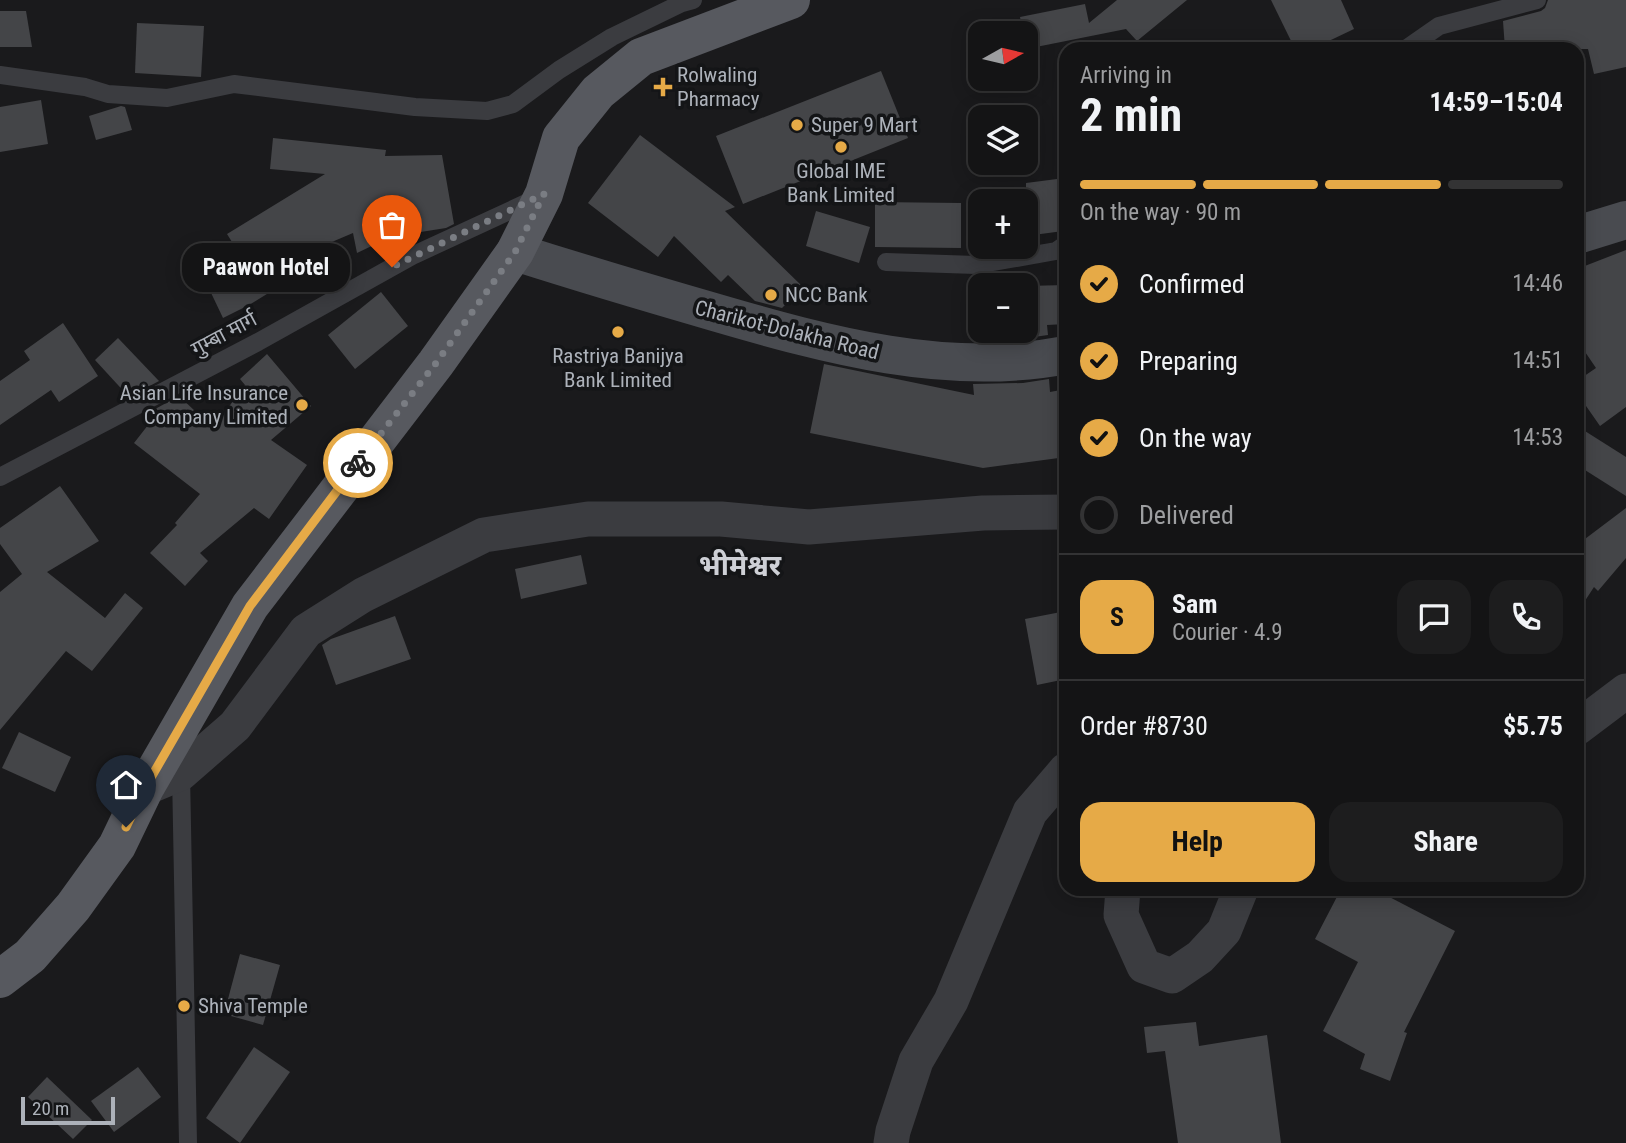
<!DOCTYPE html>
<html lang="en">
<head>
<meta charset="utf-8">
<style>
  body { margin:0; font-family:"Roboto Condensed","Noto Sans Devanagari",sans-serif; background:#1d1d1e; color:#f1f3f6; height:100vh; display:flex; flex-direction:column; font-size:26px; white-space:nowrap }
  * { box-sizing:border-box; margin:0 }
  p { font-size:23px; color:#9d9ea0 }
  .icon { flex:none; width:38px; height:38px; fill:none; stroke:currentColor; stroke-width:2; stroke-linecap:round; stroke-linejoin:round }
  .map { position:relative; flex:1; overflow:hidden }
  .details { position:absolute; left:1059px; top:42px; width:525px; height:854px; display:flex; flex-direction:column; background:#141415; border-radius:21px; box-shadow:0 4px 18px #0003,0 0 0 2px #333334 }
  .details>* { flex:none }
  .needle { width:46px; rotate:82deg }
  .controls { position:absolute; left:968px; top:21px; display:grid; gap:14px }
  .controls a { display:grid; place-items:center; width:70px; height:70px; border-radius:14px; background:#141415; box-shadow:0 4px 18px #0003,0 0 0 2px #333334; font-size:35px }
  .scale { position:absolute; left:21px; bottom:18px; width:94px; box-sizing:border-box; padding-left:7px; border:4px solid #adb2ba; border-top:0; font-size:19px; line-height:24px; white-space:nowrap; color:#adb2ba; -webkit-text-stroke:5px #141517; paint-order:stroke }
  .pin { position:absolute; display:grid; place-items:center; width:60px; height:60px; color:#fff; margin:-72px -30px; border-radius:50% 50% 50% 0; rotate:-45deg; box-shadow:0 0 7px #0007 }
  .pin .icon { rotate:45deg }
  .courier { position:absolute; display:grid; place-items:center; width:70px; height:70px; margin:-35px; border:5px solid #e6aa47; border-radius:50%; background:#fff; color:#222; box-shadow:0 2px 9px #0007 }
  .bubble { position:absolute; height:49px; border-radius:21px; background:#141415; box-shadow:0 4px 18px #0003,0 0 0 2px #333334; font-size:23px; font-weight:700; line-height:49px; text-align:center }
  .head em { font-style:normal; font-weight:700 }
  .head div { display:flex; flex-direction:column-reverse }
  .head { display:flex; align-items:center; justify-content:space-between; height:119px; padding:0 21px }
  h1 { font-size:46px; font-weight:700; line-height:52px }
  .bar { display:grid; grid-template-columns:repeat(4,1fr); gap:10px 7px; align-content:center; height:84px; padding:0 21px }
  .bar i { height:9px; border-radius:5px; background:#333334 }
  .bar .current { background:#e6aa47 }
  .bar p { grid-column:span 4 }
  .line { display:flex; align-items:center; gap:18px; padding:0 21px; border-top:2px solid #333334 }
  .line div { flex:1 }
  .round { display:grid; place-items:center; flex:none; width:74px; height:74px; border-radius:21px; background:#1d1d1e }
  ol { padding:0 21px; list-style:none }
  li { display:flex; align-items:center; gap:21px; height:77px }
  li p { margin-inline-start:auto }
  li .icon { padding:7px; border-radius:50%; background:#e6aa47; color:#111; stroke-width:4 }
  li:last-child { color:#9d9ea0 }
  li i { width:38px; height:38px; border:4px solid #333334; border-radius:50% }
  .button { display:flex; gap:14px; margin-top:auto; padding:14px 21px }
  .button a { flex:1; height:80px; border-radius:21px; background:#e6aa47; color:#111; font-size:28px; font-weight:700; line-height:80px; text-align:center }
  .button a+a { background:#1d1d1e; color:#f1f3f6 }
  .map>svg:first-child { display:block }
  .building { fill:#444548 }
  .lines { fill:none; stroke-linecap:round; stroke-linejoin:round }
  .service { stroke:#3b3c40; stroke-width:18 }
  .minor { stroke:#3b3c40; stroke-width:35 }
  .secondary { stroke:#494b50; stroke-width:38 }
  .primary { stroke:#57595f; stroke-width:38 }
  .done { stroke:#7a7d83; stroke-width:7; stroke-dasharray:0 12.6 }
  .route { stroke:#e6aa47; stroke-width:9 }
  .poi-dot { fill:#e6aa47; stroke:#141517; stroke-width:2.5 }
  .labels { text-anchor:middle; stroke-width:7; stroke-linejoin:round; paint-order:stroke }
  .poi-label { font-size:21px; fill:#adb2ba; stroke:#141517; text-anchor:start }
  .street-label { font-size:21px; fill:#adb2ba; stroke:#141517 }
  .district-label { font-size:28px; font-weight:bold; fill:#ced0d6; stroke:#141517 }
</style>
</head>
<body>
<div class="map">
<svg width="1626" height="1143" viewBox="0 0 1626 1143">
  <rect width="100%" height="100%" fill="#1a1a1c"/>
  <g class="building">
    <path d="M1117,0H1187L1137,41L1126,29L1026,49V33H1023L1020,17L1085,4L1089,23Z"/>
    <path d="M1271,0H1341L1354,29L1312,49H1295Z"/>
    <path d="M1548,0H1626V67L1594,74L1588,49H1505L1503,21L1541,11L1545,8Z"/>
    <path d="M0,11H26L32,47H0Z"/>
    <path d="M137,23L204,26L201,77L135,73Z"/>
    <path d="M881,71L908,138L743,204L716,136Z"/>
    <path d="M41,100L48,144L0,152V107Z"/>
    <path d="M121,106L125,107L132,130L96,140L89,116Z"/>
    <path d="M640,135L735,207L725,211L803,287L782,308L755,301L728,275L721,282L674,236L658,257L588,203Z"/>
    <path d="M273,138L386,150L385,156L442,155L454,224L446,228L408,234L405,230L357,253L353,233L287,261L296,276L249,305L223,318L203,276L242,258L227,234L325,174L270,169Z"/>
    <path d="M1057,179L1063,231L1026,236V183Z"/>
    <path d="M875,202L961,203V248L875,247Z"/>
    <path d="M816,211L870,227L859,263L806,246Z"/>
    <path d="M1626,250V407L1600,426L1577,393V381L1596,368L1577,340V269Z"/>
    <path d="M1066,285V324L1047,325L1048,335L1020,339L972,340L970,288H980V331H1026V286Z"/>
    <path d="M381,292L408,326L355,369L328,335Z"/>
    <path d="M63,323L98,376L59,402L51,390L0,425V381L30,360L24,351Z"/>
    <path d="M118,338L159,381L129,397L95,360Z"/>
    <path d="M267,354L311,406L271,440L307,465L269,519L254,508L200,553L208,561L185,586L150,553L177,525L175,523L200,494L134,443L152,420L146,414L179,396L213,428L245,385L240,379Z"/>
    <path d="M824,364L974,395L973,384L1023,383L1049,379L1050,392L1066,389V457L983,468L810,433Z"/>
    <path d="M1577,426L1626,457V496L1577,465Z"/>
    <path d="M60,486L99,541L47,572L105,618L125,593L143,608L92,671L66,651L0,730V592L22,574L0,544V528Z"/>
    <path d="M1626,508V558L1598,591L1594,587L1577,613V545Z"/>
    <path d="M581,555L587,584L521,599L515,569Z"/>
    <path d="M1066,611V679L1037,685L1025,619Z"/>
    <path d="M395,616L411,659L336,685L322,645L331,639Z"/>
    <path d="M19,732L71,757L55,792L2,768Z"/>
    <path d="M1341,889H1374L1455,931L1404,1032L1407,1033L1390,1081L1360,1069L1365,1054L1323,1031L1358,962L1315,939Z"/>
    <path d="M240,954L280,965L263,1025L224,1014Z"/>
    <path d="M1196,1022L1199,1046L1267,1035L1281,1143H1178L1165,1051L1147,1053L1144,1027Z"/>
    <path d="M254,1047L290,1072L240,1143L206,1118Z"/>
    <path d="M138,1067L161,1097L114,1132L91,1101Z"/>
    <path d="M47,1077L92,1120L73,1139L28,1097Z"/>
  </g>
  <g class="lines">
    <g class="service">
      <path d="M1406,49L1439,26L1537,0"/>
      <path d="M0,75L85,87L108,94L167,98L234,84L415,107L487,111L513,104L559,70L612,37L682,3L693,0"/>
      <path d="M886,262L976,265L1056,251L1066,244"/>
      <path d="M0,477L258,342L414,255L535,199"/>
      <path d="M181,773L188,1143"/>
    </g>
    <g class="minor">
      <path d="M1577,728L1626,691"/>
      <path d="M145,788L181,773L235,726L306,631L363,595L484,535L588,519H721L809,527L983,513L1066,512"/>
      <path d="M1123,889L1121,915L1144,966L1172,976L1200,957L1224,931L1241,889"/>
      <path d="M891,1143L893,1131L916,1061L951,1001L1030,812L1066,770"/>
    </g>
    <g class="secondary">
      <path d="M1577,235L1626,220"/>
      <path d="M515,252C581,273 648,293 714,312C827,345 948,378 1066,355"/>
    </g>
    <path class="primary" d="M0,979L30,956L73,907L117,846L145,788L250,606L436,363L515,252L544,194L561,138L598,92L641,57L791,0"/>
  </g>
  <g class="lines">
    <path class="done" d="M358,463L436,363L515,252L544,194L392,267"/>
    <path class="route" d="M126,827L145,788L250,606L358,463"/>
  </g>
  <g class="poi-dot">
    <path d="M659.5 76.5h7v7h7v7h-7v7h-7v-7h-7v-7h7z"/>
    <circle cx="797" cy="125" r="7"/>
    <circle cx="841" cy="147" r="7"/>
    <circle cx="771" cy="295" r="7"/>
    <circle cx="618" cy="332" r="7"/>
    <circle cx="302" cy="405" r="7"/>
    <circle cx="184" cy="1006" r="7"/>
  </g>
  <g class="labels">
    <g class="poi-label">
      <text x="677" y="82">Rolwaling<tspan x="677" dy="24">Pharmacy</tspan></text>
      <text x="811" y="132">Super 9 Mart</text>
      <text x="841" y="178" text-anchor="middle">Global IME<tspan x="841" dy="24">Bank Limited</tspan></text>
      <text x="785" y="302">NCC Bank</text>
      <text x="618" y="363" text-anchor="middle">Rastriya Banijya<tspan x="618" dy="24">Bank Limited</tspan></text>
      <text x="288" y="400" text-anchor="end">Asian Life Insurance<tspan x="288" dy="24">Company Limited</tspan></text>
      <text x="198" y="1013">Shiva Temple</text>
    </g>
    <g class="street-label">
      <text transform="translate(787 330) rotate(14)" y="7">Charikot-Dolakha Road</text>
      <text transform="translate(224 334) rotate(-28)" y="7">गुम्बा मार्ग</text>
    </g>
    <g class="district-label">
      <text x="740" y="575">भीमेश्वर</text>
    </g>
  </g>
</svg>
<div class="controls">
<a><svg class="needle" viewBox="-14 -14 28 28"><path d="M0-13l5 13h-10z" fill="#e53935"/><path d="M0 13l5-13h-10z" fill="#9d9ea0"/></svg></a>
<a><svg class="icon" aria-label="layers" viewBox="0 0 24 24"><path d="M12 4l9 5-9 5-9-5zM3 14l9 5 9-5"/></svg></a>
<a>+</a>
<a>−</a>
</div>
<div class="scale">20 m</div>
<div class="pin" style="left:392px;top:267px;background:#ea580c"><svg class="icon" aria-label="bag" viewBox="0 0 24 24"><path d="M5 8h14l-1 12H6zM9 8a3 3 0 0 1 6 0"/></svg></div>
<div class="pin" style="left:126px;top:827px;background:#1f2937"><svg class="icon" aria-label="home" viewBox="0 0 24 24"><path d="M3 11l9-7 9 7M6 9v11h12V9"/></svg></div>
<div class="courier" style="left:358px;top:463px"><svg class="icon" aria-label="bike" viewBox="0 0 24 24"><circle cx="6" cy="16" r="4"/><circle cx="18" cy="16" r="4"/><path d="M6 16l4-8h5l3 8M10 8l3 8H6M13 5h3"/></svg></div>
<div class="bubble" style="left:182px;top:243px;width:168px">Paawon Hotel</div>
<section class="details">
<div class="head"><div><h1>2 min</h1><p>Arriving in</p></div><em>14:59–15:04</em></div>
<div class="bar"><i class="current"></i><i class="current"></i><i class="current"></i><i></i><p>On the way · 90 m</p></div>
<ol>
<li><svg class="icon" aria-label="check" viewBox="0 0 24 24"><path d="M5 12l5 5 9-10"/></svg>Confirmed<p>14:46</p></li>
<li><svg class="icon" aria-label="check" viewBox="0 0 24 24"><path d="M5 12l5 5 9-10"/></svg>Preparing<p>14:51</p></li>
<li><svg class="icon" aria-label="check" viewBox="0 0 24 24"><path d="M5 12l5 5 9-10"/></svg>On the way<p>14:53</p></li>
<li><i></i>Delivered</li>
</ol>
<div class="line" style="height:126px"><b class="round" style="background:#e6aa47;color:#111">S</b><div><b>Sam</b><p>Courier · 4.9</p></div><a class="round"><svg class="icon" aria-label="chat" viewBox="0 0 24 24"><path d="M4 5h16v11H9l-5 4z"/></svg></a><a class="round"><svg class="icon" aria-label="phone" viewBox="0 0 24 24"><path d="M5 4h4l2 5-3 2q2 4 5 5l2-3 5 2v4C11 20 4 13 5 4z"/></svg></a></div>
<div class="line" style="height:91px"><div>Order #8730</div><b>$5.75</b></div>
<div class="button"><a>Help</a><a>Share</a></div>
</section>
</div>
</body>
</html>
